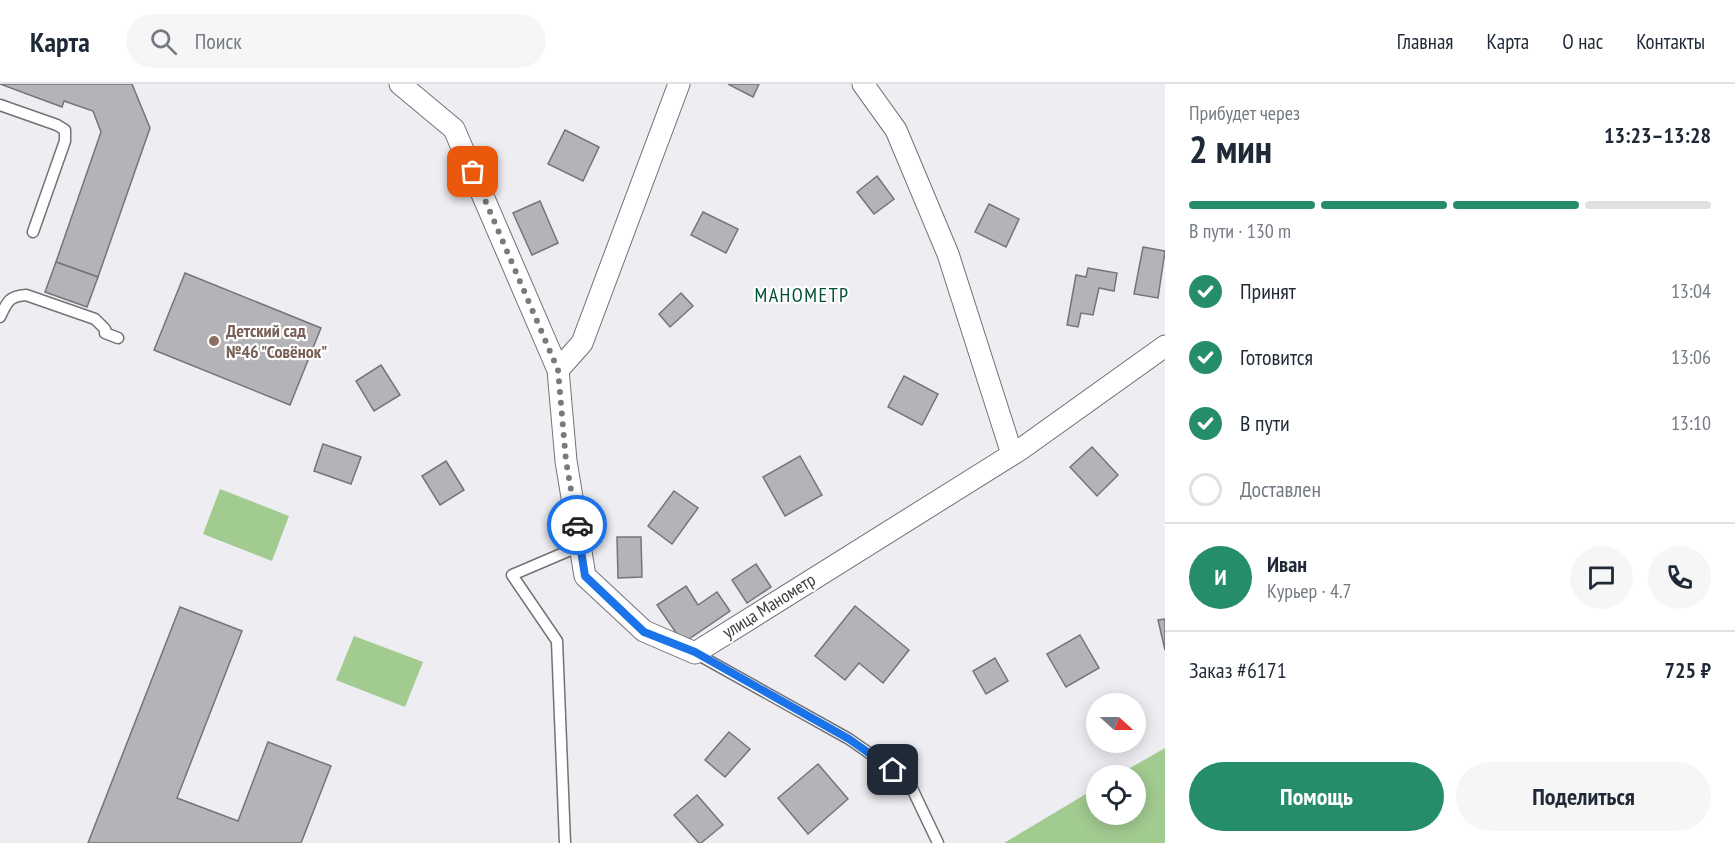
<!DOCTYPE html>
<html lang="ru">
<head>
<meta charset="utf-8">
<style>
  body { margin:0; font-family:"PT Sans Narrow",sans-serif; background:#f6f6f7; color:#1f2937; height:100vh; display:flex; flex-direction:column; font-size:22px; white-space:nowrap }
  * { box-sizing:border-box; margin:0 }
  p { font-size:20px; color:#747a83 }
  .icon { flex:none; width:33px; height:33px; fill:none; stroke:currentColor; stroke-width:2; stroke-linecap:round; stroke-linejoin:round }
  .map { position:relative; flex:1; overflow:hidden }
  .sheet { display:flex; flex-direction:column; background:#fff; width:570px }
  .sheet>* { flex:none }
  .needle { width:39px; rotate:111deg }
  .controls { position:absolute; left:1086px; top:609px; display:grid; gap:12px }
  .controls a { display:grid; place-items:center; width:60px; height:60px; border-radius:50%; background:#fff; box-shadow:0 3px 15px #0003; font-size:30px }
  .pin { position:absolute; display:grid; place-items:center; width:51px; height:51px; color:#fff; margin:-26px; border-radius:12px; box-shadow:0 3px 9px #0006 }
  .courier { position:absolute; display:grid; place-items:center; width:60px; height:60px; margin:-30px; border:4px solid #1a73e8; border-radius:50%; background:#fff; color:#222; box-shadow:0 2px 8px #0007 }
  .summary em { font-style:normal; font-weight:800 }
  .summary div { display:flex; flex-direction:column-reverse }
  .summary { display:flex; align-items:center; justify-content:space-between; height:102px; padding:0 24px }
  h1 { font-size:39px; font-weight:800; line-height:45px }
  .bar { display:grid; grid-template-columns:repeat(4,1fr); gap:9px 6px; align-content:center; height:72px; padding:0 24px }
  .bar i { height:8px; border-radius:4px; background:#e0e1e3 }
  .bar .selected { background:#258d6a }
  .bar p { grid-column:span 4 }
  .line { display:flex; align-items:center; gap:15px; padding:0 24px; border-top:2px solid #e0e1e3 }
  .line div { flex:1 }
  .round { display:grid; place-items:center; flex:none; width:63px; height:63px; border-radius:32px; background:#f6f6f7 }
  ol { padding:0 24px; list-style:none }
  li { display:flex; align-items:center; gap:18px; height:66px }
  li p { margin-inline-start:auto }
  li .icon { padding:6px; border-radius:50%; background:#258d6a; color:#fff; stroke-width:4 }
  li:last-child { color:#747a83 }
  li i { width:33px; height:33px; border:3px solid #e0e1e3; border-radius:50% }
  .button { display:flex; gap:12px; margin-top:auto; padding:12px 24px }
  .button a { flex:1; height:69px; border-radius:36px; background:#258d6a; color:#fff; font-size:24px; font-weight:800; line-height:69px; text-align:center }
  .button a+a { background:#f6f6f7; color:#1f2937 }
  header { display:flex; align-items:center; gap:36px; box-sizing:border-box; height:84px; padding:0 30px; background:#fff; border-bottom:2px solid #e0e1e3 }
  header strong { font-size:28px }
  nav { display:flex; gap:33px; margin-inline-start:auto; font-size:21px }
  .search { width:420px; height:54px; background:#f6f6f7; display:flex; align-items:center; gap:15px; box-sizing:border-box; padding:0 21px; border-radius:33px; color:#747a83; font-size:22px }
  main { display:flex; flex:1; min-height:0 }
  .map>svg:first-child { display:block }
  .green { fill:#a2cb90 }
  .building { fill:#b3b3b8; stroke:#747479; stroke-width:1.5 }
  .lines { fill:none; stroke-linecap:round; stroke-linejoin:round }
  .service-casing { stroke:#727277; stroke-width:13 }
  .minor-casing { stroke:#727277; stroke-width:23 }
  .service { stroke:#fff; stroke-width:10 }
  .minor { stroke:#fff; stroke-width:21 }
  .done { stroke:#7a7a7e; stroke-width:6; stroke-dasharray:0 10.8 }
  .route { stroke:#1a73e8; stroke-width:8 }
  .education-dot { fill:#8d6e63; stroke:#fff; stroke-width:2 }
  .labels { text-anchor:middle; stroke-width:4.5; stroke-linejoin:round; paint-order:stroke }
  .education-label { font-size:18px; font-weight:bold; fill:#785e54; stroke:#fff; text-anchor:start }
  .street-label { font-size:18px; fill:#3c3c3f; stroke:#fff }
  .neighbourhood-label { font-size:20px; letter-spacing:1.5px; fill:#004f37; stroke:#fff }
</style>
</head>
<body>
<header>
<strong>Карта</strong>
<div class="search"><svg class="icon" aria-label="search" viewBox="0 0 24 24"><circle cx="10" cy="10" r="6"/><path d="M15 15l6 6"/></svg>Поиск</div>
<nav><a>Главная</a><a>Карта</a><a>О нас</a><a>Контакты</a></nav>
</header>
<main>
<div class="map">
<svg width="1165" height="759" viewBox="0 0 1165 759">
  <rect width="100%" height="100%" fill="#ededf2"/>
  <g class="green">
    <path d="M220,405L289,432L272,477L203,450Z"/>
    <path d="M354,552L423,578L405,623L336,596Z"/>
    <path d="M1165,664V759H1004L1096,704V730H1136V692L1118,691Z"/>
  </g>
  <g class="building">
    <path d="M0,0H132L150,44L98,193L56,178L101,48L93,27L64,17L62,23Z"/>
    <path d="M728,0H759L753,13Z"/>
    <path d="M565,46L599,63L583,97L548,80Z"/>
    <path d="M877,92L894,115L874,130L857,108Z"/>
    <path d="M540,117L558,159L532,171L513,129Z"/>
    <path d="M989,120L1019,135L1006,163L975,148Z"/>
    <path d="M703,128L738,145L726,169L691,151Z"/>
    <path d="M1143,163L1165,167L1158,214L1134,210Z"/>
    <path d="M56,178L98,193L87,223L45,208Z"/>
    <path d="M1088,184L1117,189L1114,207L1099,204L1093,231L1081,229L1078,243L1067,241L1076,191L1086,193Z"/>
    <path d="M185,189L321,244L290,321L154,266Z"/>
    <path d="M681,209L693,222L670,243L659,230Z"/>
    <path d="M381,281L400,311L374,327L356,297Z"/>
    <path d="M904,292L938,310L922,341L888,323Z"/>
    <path d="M323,360L361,373L351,400L314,387Z"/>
    <path d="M1092,363L1118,391L1097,412L1070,383Z"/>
    <path d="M800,372L822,411L785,432L763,393Z"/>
    <path d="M446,377L464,406L440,421L422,392Z"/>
    <path d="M674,407L698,424L672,460L648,442Z"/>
    <path d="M617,453H641L642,493L618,494Z"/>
    <path d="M756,480L771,503L747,519L732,496Z"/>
    <path d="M686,502L698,521L717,508L730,527L683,559L657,521Z"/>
    <path d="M855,522L909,566L883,599L859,579L845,596L815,572Z"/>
    <path d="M180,523L242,547L177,714L238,737L268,658L331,682L301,759H88Z"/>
    <path d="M1165,535V566L1158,536Z"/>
    <path d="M1080,551L1099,584L1066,603L1047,570Z"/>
    <path d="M995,574L1008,597L986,610L973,587Z"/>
    <path d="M729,648L750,665L725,693L705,676Z"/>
    <path d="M818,680L848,715L808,750L778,714Z"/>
    <path d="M697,711L723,741L701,759H699L674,731Z"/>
  </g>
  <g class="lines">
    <g class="service-casing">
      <g id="service">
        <path d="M0,21L57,41L65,46V57L33,148"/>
        <path d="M0,233C7,218 9,212 26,211L95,235L105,245V249L118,254"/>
        <path d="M695,569L849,655L908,696L938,759"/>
        <path d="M565,759L557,557L512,491L580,462"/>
      </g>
    </g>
    <g class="minor-casing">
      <g id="minor">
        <path d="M400,0L454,45L558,286L566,377L585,492L644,547L695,569L1021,365L1165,262"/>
        <path d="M863,0L896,46L948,170L1012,370"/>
        <path d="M558,286L582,259L679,0"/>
      </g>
    </g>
    <use href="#service" class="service"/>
    <use href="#minor" class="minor"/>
  </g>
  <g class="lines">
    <path class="done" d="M473,88L558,286L566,377L577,441"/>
    <path class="route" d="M577,441L585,492L644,548L695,568L849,655L893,686"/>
  </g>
  <circle class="education-dot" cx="214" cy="257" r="6"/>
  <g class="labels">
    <g class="education-label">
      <text x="226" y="253">Детский сад<tspan x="226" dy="21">№46 "Совёнок"</tspan></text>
    </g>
    <g class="street-label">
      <text transform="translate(769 522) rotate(-32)" y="6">улица Манометр</text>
    </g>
    <g class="neighbourhood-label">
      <text x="802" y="218">МАНОМЕТР</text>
    </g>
  </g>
</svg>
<div class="controls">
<a><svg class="needle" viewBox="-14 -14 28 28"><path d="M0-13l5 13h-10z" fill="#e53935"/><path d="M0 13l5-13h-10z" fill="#747a83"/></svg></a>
<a><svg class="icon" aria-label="locate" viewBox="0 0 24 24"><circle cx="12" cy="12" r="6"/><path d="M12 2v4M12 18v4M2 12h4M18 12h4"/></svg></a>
</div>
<div class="pin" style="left:473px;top:88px;background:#ea580c"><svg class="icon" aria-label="bag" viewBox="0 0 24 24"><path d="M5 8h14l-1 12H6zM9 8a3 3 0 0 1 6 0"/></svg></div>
<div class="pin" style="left:893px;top:686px;background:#1f2937"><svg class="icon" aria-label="home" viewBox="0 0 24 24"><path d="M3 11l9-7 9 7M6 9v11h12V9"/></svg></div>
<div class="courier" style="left:577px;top:441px"><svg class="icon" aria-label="car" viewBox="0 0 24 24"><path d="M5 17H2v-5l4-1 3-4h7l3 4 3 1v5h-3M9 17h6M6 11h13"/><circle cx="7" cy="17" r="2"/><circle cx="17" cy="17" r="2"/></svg></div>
</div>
<section class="sheet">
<div class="summary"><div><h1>2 мин</h1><p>Прибудет через</p></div><em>13:23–13:28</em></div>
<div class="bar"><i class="selected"></i><i class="selected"></i><i class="selected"></i><i></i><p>В пути · 130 m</p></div>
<ol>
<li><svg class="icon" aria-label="check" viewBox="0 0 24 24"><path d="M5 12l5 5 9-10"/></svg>Принят<p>13:04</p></li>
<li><svg class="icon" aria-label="check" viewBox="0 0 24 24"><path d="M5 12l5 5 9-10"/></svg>Готовится<p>13:06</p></li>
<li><svg class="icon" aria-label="check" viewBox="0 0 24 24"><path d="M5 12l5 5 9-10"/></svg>В пути<p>13:10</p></li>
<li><i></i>Доставлен</li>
</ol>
<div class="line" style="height:108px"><b class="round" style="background:#258d6a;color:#fff">И</b><div><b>Иван</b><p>Курьер · 4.7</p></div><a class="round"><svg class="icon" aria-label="chat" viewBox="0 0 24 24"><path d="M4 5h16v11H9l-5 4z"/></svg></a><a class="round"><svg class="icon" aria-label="phone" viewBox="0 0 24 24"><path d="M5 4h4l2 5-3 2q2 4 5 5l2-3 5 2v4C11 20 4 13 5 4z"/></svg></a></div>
<div class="line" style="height:78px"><div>Заказ #6171</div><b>725 ₽</b></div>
<div class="button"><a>Помощь</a><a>Поделиться</a></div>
</section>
</main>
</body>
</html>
